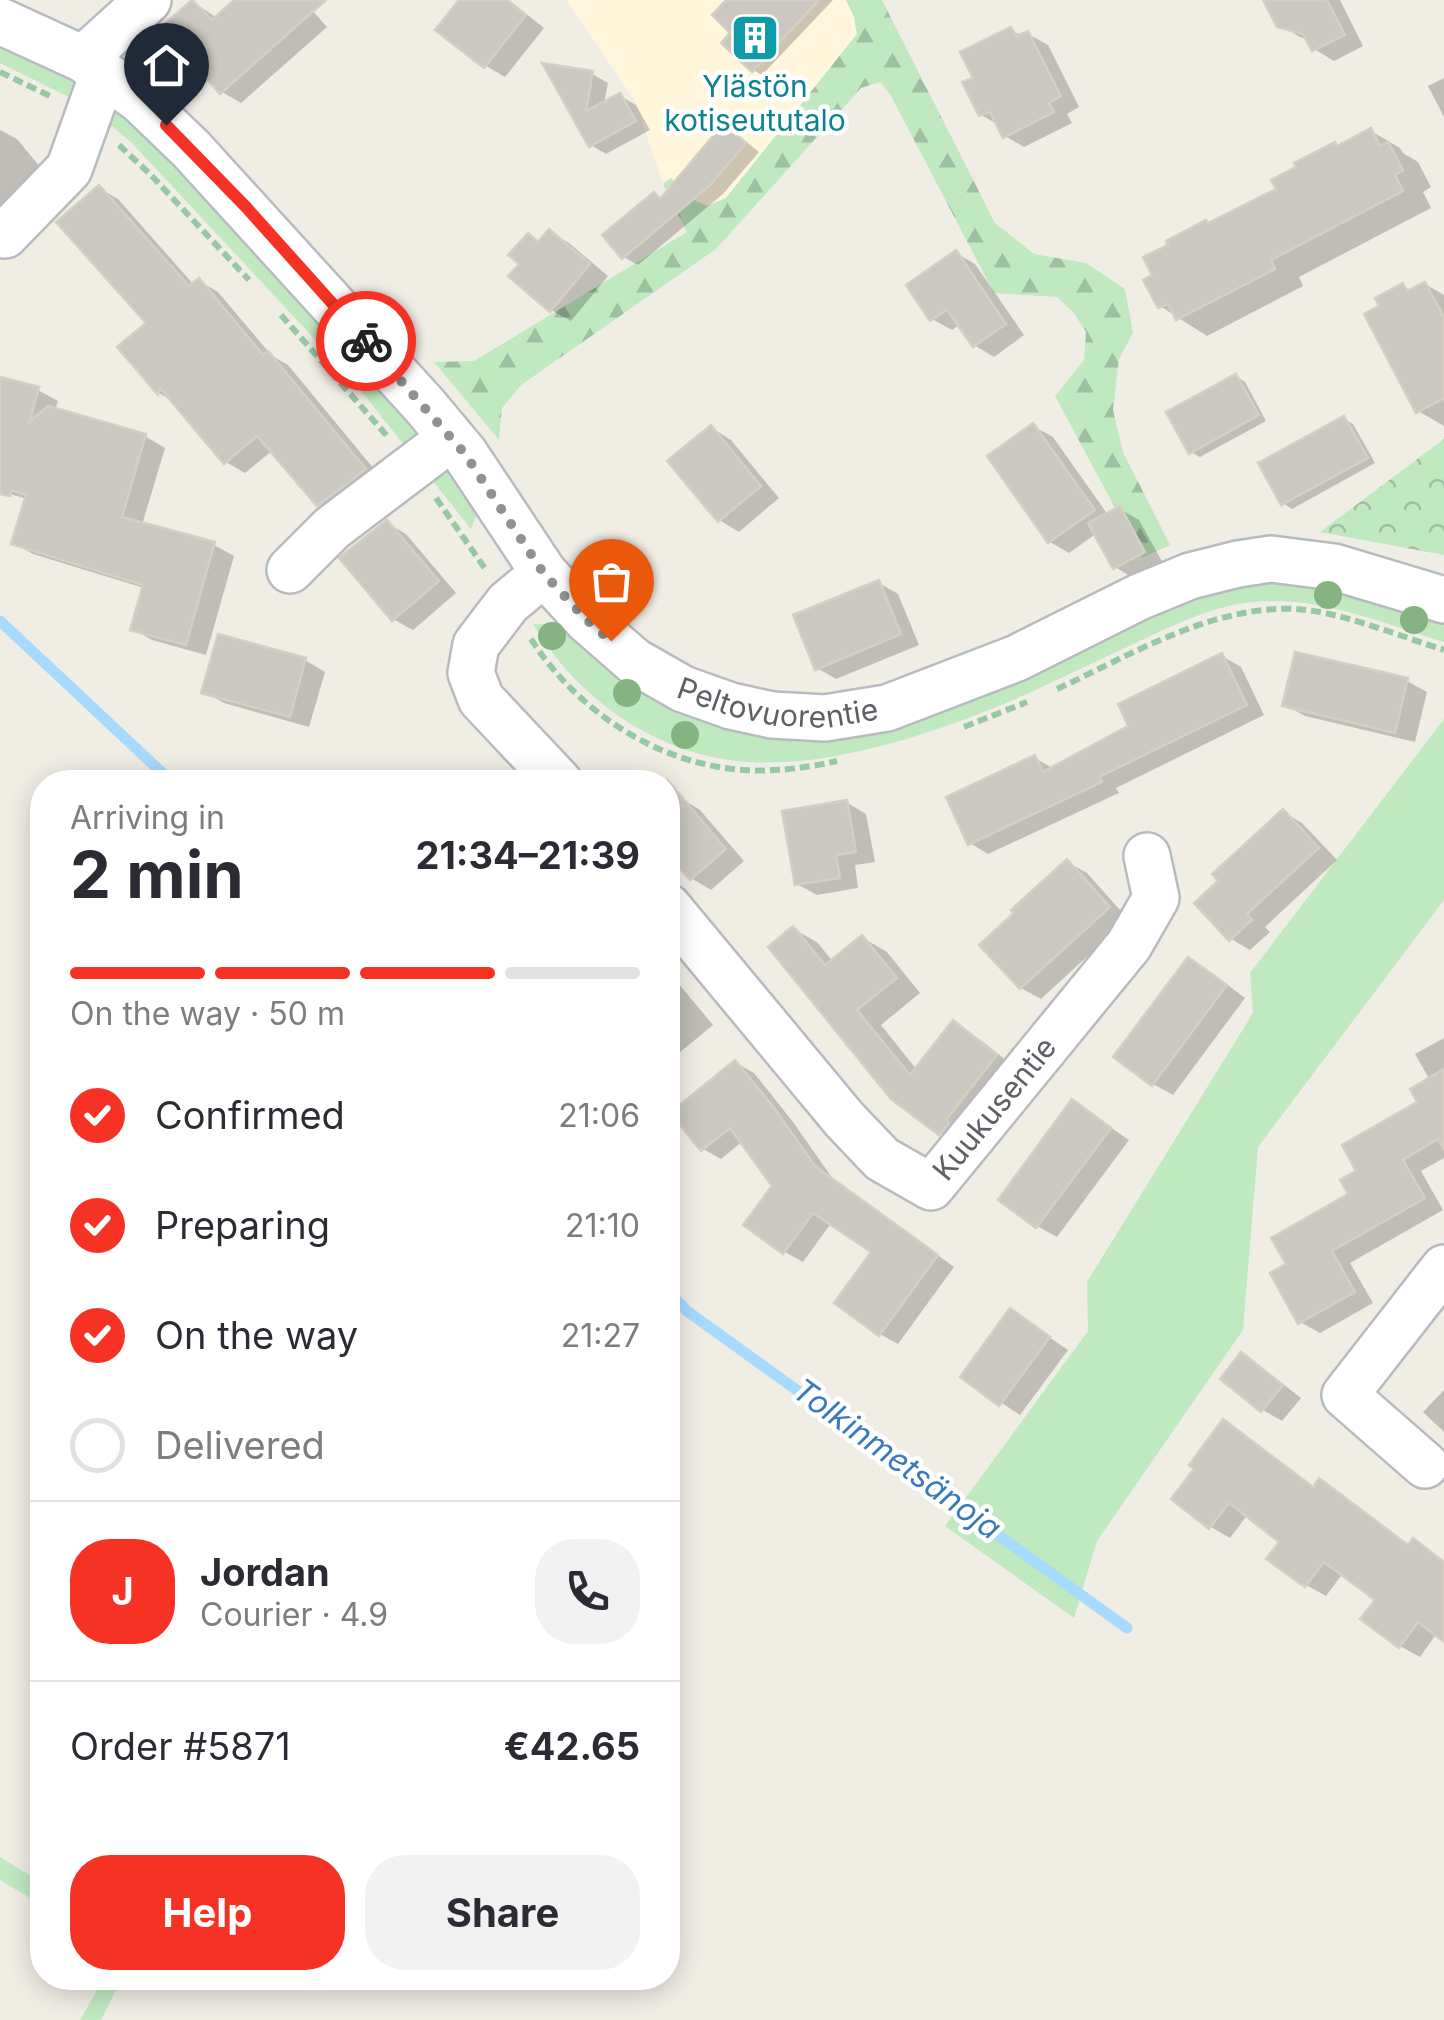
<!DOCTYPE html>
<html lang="en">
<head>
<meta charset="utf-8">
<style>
  body { margin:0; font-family:Inter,sans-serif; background:#f2f2f3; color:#2b2b33; height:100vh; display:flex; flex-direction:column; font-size:38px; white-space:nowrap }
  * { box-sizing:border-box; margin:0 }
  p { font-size:32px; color:#7c7c81 }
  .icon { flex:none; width:55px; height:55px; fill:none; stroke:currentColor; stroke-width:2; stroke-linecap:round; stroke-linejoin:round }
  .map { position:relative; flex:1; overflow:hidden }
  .drawer { position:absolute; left:30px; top:770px; width:650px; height:1220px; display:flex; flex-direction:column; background:#fff; border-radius:40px; box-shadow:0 5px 25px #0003 }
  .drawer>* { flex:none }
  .pin { position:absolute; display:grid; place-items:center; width:85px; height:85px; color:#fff; margin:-102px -42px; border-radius:50% 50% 50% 0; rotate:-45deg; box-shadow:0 0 10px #0007 }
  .pin .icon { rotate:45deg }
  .courier { position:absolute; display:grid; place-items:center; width:100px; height:100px; margin:-50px; border:8px solid #f63225; border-radius:50%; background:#fff; color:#222; box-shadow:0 2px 12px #0007 }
  .head em { font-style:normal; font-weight:700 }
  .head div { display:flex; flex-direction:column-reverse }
  .head { display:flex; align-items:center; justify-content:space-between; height:170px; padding:0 40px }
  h1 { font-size:65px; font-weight:700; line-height:75px }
  .bar { display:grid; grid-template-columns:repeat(4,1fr); gap:15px 10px; align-content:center; height:120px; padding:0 40px }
  .bar i { height:12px; border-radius:8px; background:#e1e1e2 }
  .bar .active { background:#f63225 }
  .bar p { grid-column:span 4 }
  .line { display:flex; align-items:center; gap:25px; padding:0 40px; border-top:2px solid #e1e1e2 }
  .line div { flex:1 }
  .round { display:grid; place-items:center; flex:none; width:105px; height:105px; border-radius:40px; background:#f2f2f3 }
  ol { padding:0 40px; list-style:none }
  li { display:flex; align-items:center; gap:30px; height:110px }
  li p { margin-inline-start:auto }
  li .icon { padding:10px; border-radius:50%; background:#f63225; color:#fff; stroke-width:4 }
  li:last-child { color:#7c7c81 }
  li i { width:55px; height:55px; border:5px solid #e1e1e2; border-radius:50% }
  .primary-button { display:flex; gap:20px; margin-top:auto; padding:20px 40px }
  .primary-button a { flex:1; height:115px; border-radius:40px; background:#f63225; color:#fff; font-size:40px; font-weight:700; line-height:115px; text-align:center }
  .primary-button a+a { background:#f2f2f3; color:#2b2b33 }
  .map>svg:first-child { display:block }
  .commercial { fill:#fff6db }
  .grass { fill:#c0e9c0 }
  .forest { fill:url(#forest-firs) }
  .park { fill:url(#park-crowns) }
  .shadow { fill:#0003 }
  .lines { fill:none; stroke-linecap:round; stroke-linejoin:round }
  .stream { stroke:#a6daff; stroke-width:11 }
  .building { fill:#cbc8c2; stroke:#d5cfc3; stroke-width:2.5 }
  .street-casing { stroke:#b7bbc0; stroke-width:50 }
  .path { stroke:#97c8a4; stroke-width:6; stroke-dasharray:10 5; stroke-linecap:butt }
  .street { stroke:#fff; stroke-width:45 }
  .tree { fill:#85b381 }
  .done { stroke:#909292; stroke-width:10; stroke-dasharray:0 18 }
  .route { stroke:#f63225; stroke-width:12 }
  .labels { text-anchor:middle; stroke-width:9; stroke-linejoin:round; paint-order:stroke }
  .culture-label { font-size:30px; fill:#0d838f; stroke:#fff }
  .street-label { font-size:30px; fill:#5d6166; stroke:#fff }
  .water-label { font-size:32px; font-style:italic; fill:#3a7ab9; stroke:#fff }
</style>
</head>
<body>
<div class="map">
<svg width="1444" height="2020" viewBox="0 0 1444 2020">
  <defs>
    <pattern id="forest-firs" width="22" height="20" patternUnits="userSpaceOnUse" patternTransform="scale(2.5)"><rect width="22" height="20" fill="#c0e9c0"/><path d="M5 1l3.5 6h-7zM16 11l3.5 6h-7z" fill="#9fc0a0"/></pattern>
    <pattern id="park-crowns" width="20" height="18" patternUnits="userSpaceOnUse" patternTransform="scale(2.5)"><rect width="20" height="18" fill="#c0e9c0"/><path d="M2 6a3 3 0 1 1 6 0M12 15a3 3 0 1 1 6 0" fill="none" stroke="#9fc0a0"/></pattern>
  </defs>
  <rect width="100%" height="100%" fill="#f0ede5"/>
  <path class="commercial" d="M566,0H846L854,16L857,34L726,198L707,206L690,198L671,178L663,184L635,101Z"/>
  <g class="grass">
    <path d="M0,42L77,81L115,106L166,151L427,438L478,511L471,529L349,376L133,144L89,107L0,63Z"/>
    <path d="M1276,583L1338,591L1444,625V642C1382,623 1318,595 1252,602C1214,606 1178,623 1144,639C1105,657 1066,676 1027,694C947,729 836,768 748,762C658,756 578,700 533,624C564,623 574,635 596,654L899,723L961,704L1047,667L1191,597L1251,584Z"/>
    <path d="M1444,719V900L1258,1147L1243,1330L1097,1541L1074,1618L945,1526L1088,1331L1087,1282L1253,1013L1250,973Z"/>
    <path d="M0,1857L42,1883V1905L0,1880Z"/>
    <path d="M104,1978H122L101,2020H80Z"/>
  </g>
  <path class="forest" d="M846,0H882L995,223L1034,254L1086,263L1125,289L1133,333L1119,359L1113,410L1123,452L1170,545L1142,558L1055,396L1084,360L1086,332L1073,312L1057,297L994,293L890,94L880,82L861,88L716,249L521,385L502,408L499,440L434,362L474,361L687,232L663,184L671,178L690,198L707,206L726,198L857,34L854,17Z"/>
  <path class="park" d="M1444,439V555L1320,532Z"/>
  <g class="shadow">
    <path d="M238,0H303L327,27L241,103L222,92L193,2L217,18Z"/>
    <path d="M462,0H509L544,28L505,77L486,66L439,29Z"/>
    <path d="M730,0H833L762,75L753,70L734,32Z"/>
    <path d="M1266,0H1340L1363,46L1334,61L1314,49L1309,40L1300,37L1279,25Z"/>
    <path d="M1011,30L1022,36L1028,34L1048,45L1079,107L1067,114L1072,123L1024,147L1005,136L999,125L981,115Z"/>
    <path d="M547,66L592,74L608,83L604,104L620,96L636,105L650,130L606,154L591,145Z"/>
    <path d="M1444,78V117L1428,86Z"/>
    <path d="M724,127L738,135L759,152L723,194L638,265L624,257L654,195L663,200Z"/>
    <path d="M0,130L17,139L51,180L0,225Z"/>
    <path d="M1371,131L1400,148L1403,153L1418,162L1431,187L1423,192L1431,208L1299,277L1303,286L1207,336L1160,306L1210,225L1279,190L1339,147Z"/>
    <path d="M99,188L118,199L194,285L199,281L218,292L272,356L288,365L384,481L338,516L319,504L273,450L245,473L226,462L174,402L159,393L121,348L149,323Z"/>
    <path d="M549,232L569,243L608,276L571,321L551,310L523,264L528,236L540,243Z"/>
    <path d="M956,253L975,264L1024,335L994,357L974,345L960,324L952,330L932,319Z"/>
    <path d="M1425,284L1444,295V426L1418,411L1382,307L1403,286L1412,292Z"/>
    <path d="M1236,376L1245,382L1266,421L1200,457L1191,452Z"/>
    <path d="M0,379L38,390L58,401L55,410L145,436L165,448L142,525L214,545L234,556L206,655L152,640L133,629L144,588L33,554L14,543L27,499L0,491Z"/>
    <path d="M1344,419L1353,424L1375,463L1292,509L1283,503Z"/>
    <path d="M1033,426L1053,437L1108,515L1120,509L1139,520L1163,563L1135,579L1115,567L1097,533L1069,553L1050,542Z"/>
    <path d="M712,428L731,440L779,498L739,532L719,520Z"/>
    <path d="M387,523L406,534L456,593L413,630L393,619Z"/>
    <path d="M879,583L898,594L919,645L836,679L817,668Z"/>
    <path d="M1297,655L1407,681L1427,692L1415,742L1305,716L1285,705Z"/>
    <path d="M1222,656L1241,667L1264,715L1116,788L1119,793L988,854L970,843L1035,758L1054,769L1132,727Z"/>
    <path d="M305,660L325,672L309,727L224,703L204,692Z"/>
    <path d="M680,798L700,810L744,861L711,890L691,878L668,851V809Z"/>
    <path d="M846,802L866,814L875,862L855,865L858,888L817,895L797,884Z"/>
    <path d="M1283,812L1302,823L1337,860L1265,927L1270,932L1250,950L1231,939Z"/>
    <path d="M1067,862L1087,873L1128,919L1041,999L1021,988L1018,913Z"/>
    <path d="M794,929L818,943L833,962L863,938L887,952L920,993L881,1025L917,1070L953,1024L978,1038L1020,1071L965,1148L941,1133L893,1097Z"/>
    <path d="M1189,960L1209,971L1245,998L1173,1095L1153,1084Z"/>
    <path d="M668,971L713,1025L668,1062Z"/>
    <path d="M1444,1038V1158L1421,1171L1443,1210L1350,1263L1373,1303L1320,1333L1300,1322L1290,1264L1351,1195L1360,1172L1421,1103L1430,1080L1415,1054Z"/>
    <path d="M736,1063L754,1073L793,1122L833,1179L954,1267L898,1344L880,1334L874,1251L832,1222L803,1262L785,1252L747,1224L775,1186L743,1141L721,1159L703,1149Z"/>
    <path d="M1073,1102L1129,1140L1057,1237L1037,1226Z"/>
    <path d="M1011,1311L1068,1350L1020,1415L963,1377Z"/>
    <path d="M1242,1356L1261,1367L1301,1398L1282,1421L1263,1410L1223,1379Z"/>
    <path d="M1444,1390V1432L1423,1412Z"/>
    <path d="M1224,1423L1244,1434L1315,1488L1320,1481L1339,1493L1410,1546L1414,1542L1444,1561V1638L1437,1633L1420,1657L1400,1646L1378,1599L1343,1573L1326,1596L1306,1585L1283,1541L1248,1514L1230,1538L1211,1527L1197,1469Z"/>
  </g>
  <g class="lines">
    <g class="stream">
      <path d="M0,621L172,782"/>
      <path d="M668,1291L687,1311L1127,1628"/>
    </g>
  </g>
  <g class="building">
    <path d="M192,0L212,20L234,0H326L220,94L161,27Z"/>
    <path d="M459,0H507L526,15L484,68L435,30Z"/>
    <path d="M726,0H819L752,72L721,43L730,33L712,15Z"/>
    <path d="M1263,0H1327L1345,35L1312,51L1303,34L1277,27Z"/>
    <path d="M1011,27L1016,36L1028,31L1061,96L1049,103L1054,112L1003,138L990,112L979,116L962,82L973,78L960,52Z"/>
    <path d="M542,63L593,71L586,111L620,93L636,121L589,147Z"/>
    <path d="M723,124L746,143L709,186L622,259L602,235L654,192L660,199Z"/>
    <path d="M1371,128L1380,146L1388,142L1403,170L1395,175L1403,191L1271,260L1275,269L1176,320L1168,304L1158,308L1143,280L1152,275L1143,257L1168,245L1166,241L1206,220L1208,223L1276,189L1271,180L1296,167L1294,163L1335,142L1337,146Z"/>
    <path d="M99,185L189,286L199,278L263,355L268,351L366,469L317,506L257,436L224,464L160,388L158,395L117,347L146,323L56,222Z"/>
    <path d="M549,229L590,264L550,312L508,276L519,264L508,255L528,233L538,242Z"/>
    <path d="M956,250L1006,324L973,347L947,310L930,321L906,285Z"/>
    <path d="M1425,282L1444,317V398L1416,413L1364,314L1379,306L1375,298L1403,283L1407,291Z"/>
    <path d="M1236,374L1259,415L1189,454L1166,412Z"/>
    <path d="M0,377L39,387L30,421L48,406L146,434L122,517L215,542L186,645L130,630L143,585L11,544L26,495L11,490L10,496L0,494Z"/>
    <path d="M1344,416L1368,458L1281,505L1258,463Z"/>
    <path d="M1033,423L1095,510L1048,543L987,456Z"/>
    <path d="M711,425L761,486L718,522L667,461Z"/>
    <path d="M1120,506L1145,552L1113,569L1088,523Z"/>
    <path d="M387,520L439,581L392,621L339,558Z"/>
    <path d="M879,580L901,634L815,670L793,615Z"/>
    <path d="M218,634L306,658L290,717L201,693Z"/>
    <path d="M1295,652L1408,678L1395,733L1282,706Z"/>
    <path d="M1222,653L1247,705L1099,777L1102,782L968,845L946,797L1035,755L1043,772L1128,726L1118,704Z"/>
    <path d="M668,781L726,849L690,880L668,855Z"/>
    <path d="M847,800L856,852L836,855L840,878L795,885L782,811Z"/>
    <path d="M1283,809L1319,848L1247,914L1252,920L1229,941L1194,903L1218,881L1212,874Z"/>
    <path d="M1067,859L1110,907L1020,989L979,945L1014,913L1011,910Z"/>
    <path d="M793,926L825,965L862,935L897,978L857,1010L910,1075L953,1020L997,1055L946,1120L949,1123L939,1135L891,1099L768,947Z"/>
    <path d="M1188,957L1227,985L1152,1086L1113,1057Z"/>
    <path d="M735,1060L775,1109L815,1166L938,1255L879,1336L834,1303L871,1252L813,1213L783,1254L743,1225L772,1186L730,1128L701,1151L670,1113Z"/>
    <path d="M1444,1069V1149L1438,1139L1403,1160L1425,1198L1332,1251L1355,1292L1298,1324L1270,1273L1286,1264L1271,1238L1348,1194L1340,1180L1356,1171L1342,1145L1417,1102L1410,1089Z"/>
    <path d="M1072,1099L1111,1128L1036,1228L998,1200Z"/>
    <path d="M1010,1308L1050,1337L999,1406L960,1377Z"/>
    <path d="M1241,1352L1283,1385L1261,1412L1220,1379Z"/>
    <path d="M1223,1419L1313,1487L1319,1478L1408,1545L1413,1538L1444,1562V1642L1418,1622L1399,1648L1360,1619L1375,1600L1324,1562L1305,1587L1266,1559L1279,1542L1229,1503L1209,1529L1171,1499L1194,1469L1189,1465Z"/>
  </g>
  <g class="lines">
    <g class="street-casing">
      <g id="street">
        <path id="s1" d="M0,21L83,59L140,100L191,149L425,406L465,454L544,573L587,620L634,661L683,689L731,706L772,715L825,718L887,708L1017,658L1139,597L1190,576L1238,564L1271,559L1334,567L1444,600"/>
        <path d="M83,59L148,0"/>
        <path d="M5,235L69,169L103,74"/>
        <path d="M290,570L332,528L451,438"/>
        <path d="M544,573L508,603L476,645L471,673L481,699L559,782"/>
        <path id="s2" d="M668,907L844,1119L882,1159L931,1187L1129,945L1156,898L1147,856"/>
        <path d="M1425,1465L1345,1395L1444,1268"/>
      </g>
    </g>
    <g class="path">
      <path d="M0,72L52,97"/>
      <path d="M119,145L150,174L249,280"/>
      <path d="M281,315L388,437"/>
      <path d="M436,498L486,570"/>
      <path d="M531,639C577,711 657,764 743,770C775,772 806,768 837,761"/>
      <path d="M1057,689C1131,655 1212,605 1296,609C1342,612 1399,636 1444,650"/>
      <path d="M964,727L1027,702"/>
    </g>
    <use href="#street" class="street"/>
  </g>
  <g class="tree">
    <circle cx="1328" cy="595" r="14"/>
    <circle cx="1414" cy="620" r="14"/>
    <circle cx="552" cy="636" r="14"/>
    <circle cx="627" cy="693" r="14"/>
    <circle cx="685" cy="735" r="14"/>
  </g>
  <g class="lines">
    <path class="done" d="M366,341L465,454L544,574L587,620L611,641"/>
    <path class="route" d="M166,125L246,207L366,341"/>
  </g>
  <defs>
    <g id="building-square" transform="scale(2.5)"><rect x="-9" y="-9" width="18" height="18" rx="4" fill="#0f9aa8" stroke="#fff"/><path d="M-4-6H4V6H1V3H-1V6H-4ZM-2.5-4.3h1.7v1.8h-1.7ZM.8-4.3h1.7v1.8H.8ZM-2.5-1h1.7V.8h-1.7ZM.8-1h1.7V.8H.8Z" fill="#fff"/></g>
  </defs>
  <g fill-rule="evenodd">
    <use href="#building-square" x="755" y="38"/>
  </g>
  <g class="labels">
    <g class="culture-label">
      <text x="755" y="97">Ylästön<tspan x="755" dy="34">kotiseututalo</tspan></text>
    </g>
    <g class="street-label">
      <text dy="10" stroke="none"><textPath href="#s1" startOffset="1065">Peltovuorentie</textPath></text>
      <text dy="10" stroke="none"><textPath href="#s2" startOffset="488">Kuukusentie</textPath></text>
    </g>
    <g class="water-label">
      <text transform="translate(897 1459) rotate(36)" y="11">Tolkinmetsänoja</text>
    </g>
  </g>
</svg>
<div class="pin" style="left:611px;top:641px;background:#ea580c"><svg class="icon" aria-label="bag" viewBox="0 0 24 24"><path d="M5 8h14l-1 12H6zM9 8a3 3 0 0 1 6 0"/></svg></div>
<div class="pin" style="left:166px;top:125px;background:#1f2937"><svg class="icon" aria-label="home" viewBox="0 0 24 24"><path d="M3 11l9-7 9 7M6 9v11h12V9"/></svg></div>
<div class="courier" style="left:366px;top:341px"><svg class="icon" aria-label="bike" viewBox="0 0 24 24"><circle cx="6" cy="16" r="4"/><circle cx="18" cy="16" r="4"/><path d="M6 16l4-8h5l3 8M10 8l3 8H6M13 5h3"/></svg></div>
<section class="drawer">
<div class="head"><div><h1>2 min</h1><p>Arriving in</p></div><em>21:34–21:39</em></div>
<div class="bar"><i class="active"></i><i class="active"></i><i class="active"></i><i></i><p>On the way · 50 m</p></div>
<ol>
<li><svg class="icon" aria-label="check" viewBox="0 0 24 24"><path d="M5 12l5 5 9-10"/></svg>Confirmed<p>21:06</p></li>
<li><svg class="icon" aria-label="check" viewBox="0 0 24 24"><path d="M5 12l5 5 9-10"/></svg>Preparing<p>21:10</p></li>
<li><svg class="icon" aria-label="check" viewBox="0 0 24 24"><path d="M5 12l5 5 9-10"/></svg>On the way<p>21:27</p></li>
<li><i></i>Delivered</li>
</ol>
<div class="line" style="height:180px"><b class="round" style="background:#f63225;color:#fff">J</b><div><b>Jordan</b><p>Courier · 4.9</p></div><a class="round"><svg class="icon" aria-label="phone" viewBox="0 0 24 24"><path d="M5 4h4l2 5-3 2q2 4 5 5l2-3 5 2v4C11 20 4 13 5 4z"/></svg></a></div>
<div class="line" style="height:130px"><div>Order #5871</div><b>€42.65</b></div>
<div class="primary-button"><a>Help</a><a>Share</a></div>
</section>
</div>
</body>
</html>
